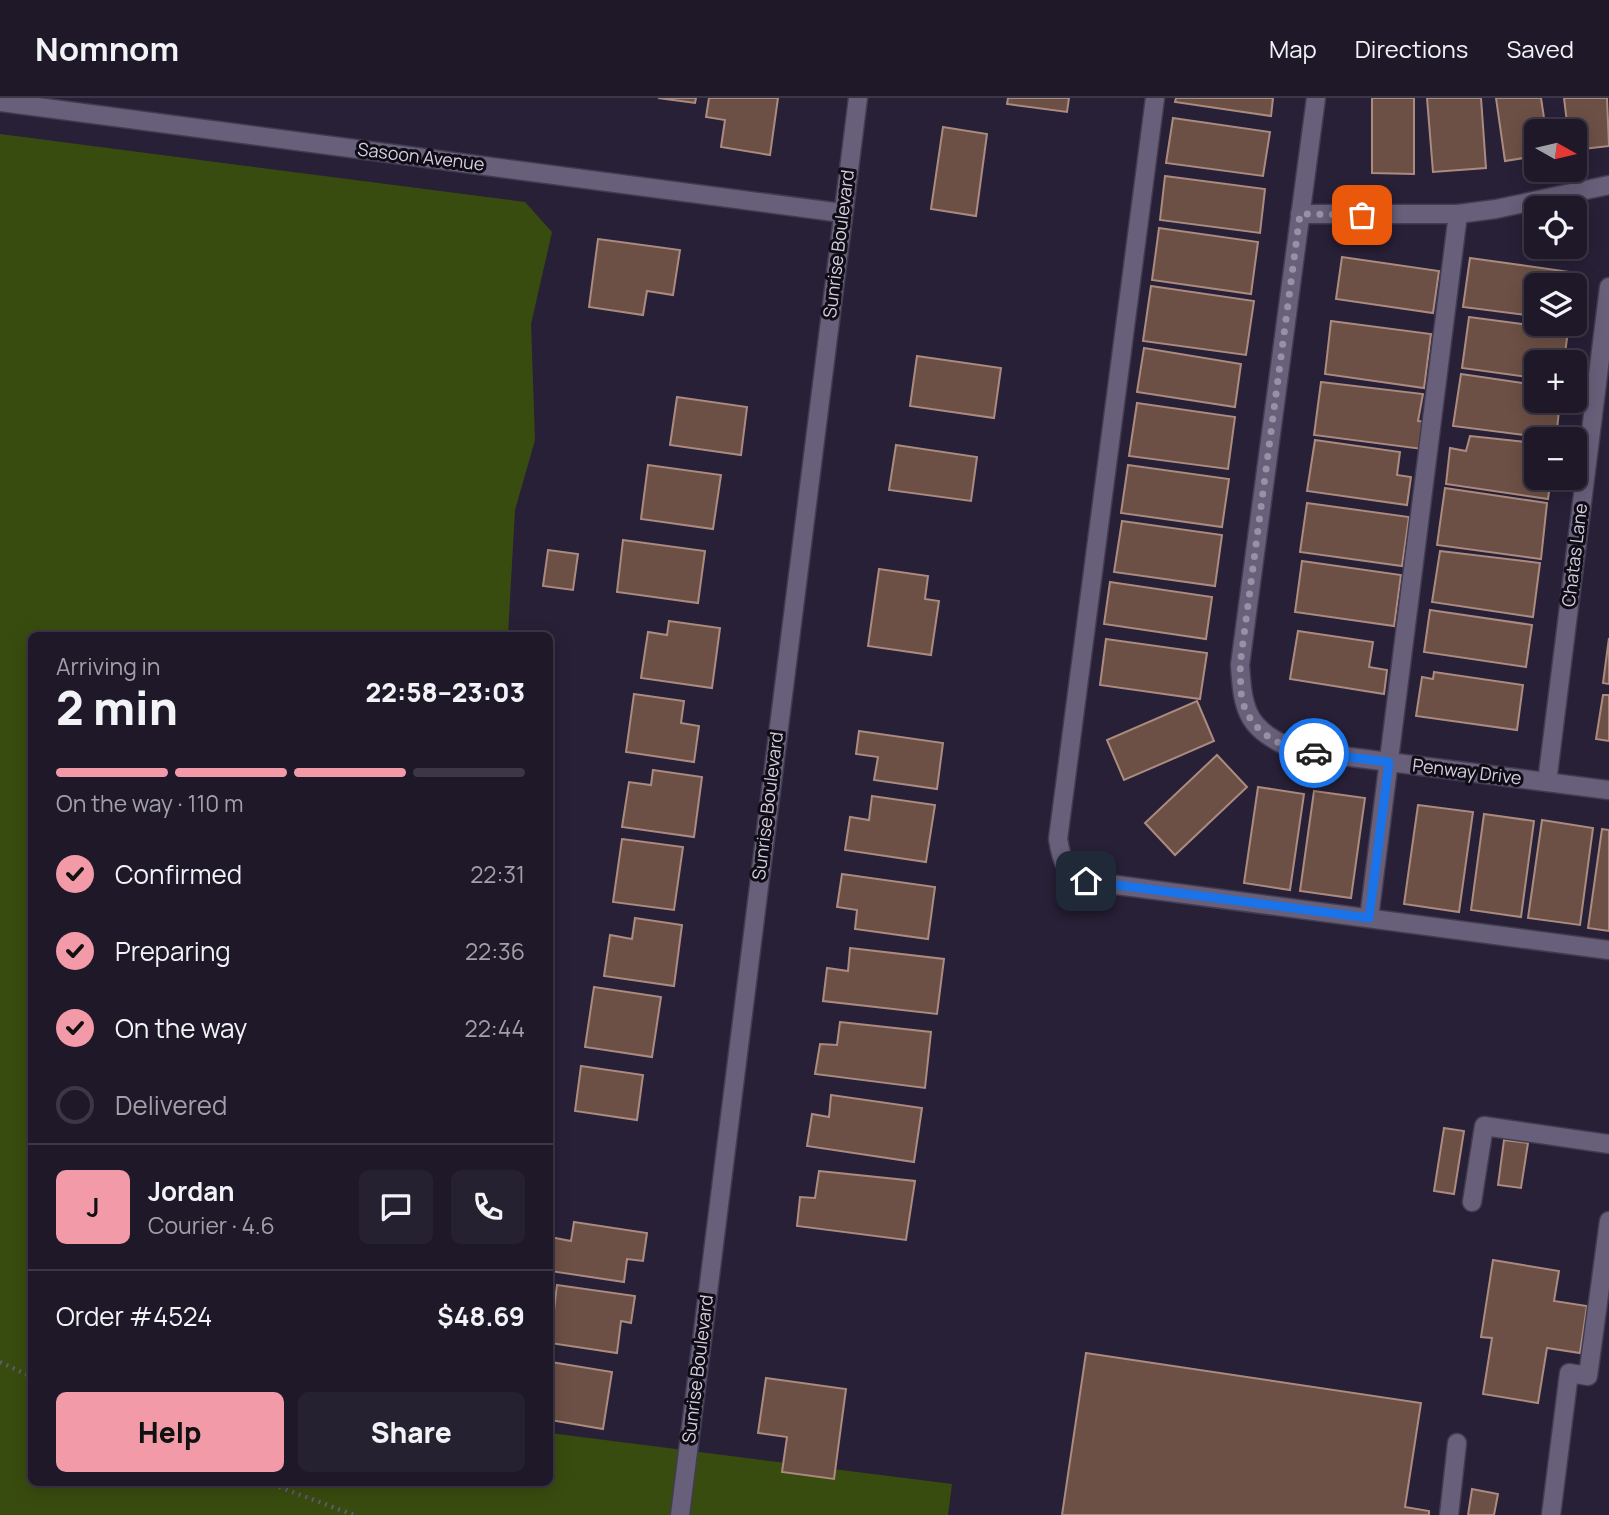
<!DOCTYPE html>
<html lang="en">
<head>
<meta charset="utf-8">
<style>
  body { margin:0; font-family:Manrope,sans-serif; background:#262131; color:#f1f3f6; height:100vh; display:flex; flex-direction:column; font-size:26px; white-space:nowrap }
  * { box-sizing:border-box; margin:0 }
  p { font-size:23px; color:#a1a0a8 }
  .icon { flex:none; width:38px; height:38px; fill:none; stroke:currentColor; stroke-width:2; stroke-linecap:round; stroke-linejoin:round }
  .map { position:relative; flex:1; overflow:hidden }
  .sheet { position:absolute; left:28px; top:534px; width:525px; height:854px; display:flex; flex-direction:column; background:#1e1829; border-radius:10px; box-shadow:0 4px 18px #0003,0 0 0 2px #3c3746 }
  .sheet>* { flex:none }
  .needle { width:46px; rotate:98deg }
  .buttons { position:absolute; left:1524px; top:21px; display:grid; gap:14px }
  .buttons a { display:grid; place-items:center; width:63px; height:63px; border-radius:10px; background:#1e1829; box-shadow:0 4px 18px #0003,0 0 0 2px #3c3746; font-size:35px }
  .pin { position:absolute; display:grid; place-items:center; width:60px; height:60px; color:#fff; margin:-30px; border-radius:14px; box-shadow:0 4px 10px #0006 }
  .courier { position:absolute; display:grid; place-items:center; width:70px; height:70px; margin:-35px; border:5px solid #1a73e8; border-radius:50%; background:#fff; color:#222; box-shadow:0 2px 9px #0007 }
  .overview em { font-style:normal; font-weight:800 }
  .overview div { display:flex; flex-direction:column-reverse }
  .overview { display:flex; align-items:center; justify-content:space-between; height:119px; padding:0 28px }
  h1 { font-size:46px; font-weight:800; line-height:52px }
  .bar { display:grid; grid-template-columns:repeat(4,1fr); gap:10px 7px; align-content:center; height:84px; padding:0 28px }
  .bar i { height:9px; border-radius:5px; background:#3c3746 }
  .bar .active { background:#f39aa9 }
  .bar p { grid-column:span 4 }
  .line { display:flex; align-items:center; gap:18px; padding:0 28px; border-top:2px solid #3c3746 }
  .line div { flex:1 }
  .round { display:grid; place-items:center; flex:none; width:74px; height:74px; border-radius:10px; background:#262131 }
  ol { padding:0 28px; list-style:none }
  li { display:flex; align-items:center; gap:21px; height:77px }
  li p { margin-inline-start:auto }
  li .icon { padding:7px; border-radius:50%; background:#f39aa9; color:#111; stroke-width:4 }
  li:last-child { color:#a1a0a8 }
  li i { width:38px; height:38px; border:4px solid #3c3746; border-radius:50% }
  .action { display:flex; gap:14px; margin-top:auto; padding:14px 28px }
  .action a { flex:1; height:80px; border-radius:10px; background:#f39aa9; color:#111; font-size:28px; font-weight:800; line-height:80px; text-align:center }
  .action a+a { background:#262131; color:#f1f3f6 }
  header { display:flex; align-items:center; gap:42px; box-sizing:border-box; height:98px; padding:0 35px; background:#1e1829; border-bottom:2px solid #3c3746 }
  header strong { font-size:33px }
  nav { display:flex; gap:38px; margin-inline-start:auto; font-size:24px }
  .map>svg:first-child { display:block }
  .green { fill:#394c0f }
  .building { fill:#6d5045; stroke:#ab8b7f; stroke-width:2 }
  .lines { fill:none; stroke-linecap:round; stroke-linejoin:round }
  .minor-casing { stroke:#433c50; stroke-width:21 }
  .path { stroke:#60596e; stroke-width:4.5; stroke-dasharray:2 5; stroke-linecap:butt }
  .minor { stroke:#68607b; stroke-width:18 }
  .done { stroke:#9691a4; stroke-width:7; stroke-dasharray:0 12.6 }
  .route { stroke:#1a73e8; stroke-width:9 }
  .labels { text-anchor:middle; stroke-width:6; stroke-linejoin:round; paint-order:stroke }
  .street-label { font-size:18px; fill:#d2cede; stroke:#0f0c16 }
</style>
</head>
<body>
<header>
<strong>Nomnom</strong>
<nav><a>Map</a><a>Directions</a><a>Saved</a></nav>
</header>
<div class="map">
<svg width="1609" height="1417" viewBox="0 0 1609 1417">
  <rect width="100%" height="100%" fill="#282037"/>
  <path class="green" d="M0,36L525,104L552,134L531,226L535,342L515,412L508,537H32V1384H550V1335L952,1386L948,1417H0Z"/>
  <g class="building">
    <path d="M658,0H696L695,5Z"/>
    <path d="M709,0H778L770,57L721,49L725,22L706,19Z"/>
    <path d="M1008,0H1069L1067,14L1007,6Z"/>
    <path d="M1176,0H1273L1271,18L1175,4Z"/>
    <path d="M1372,0H1414V76L1372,75Z"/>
    <path d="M1427,0H1481L1486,70L1433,74Z"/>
    <path d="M1496,0H1541L1546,33H1536V58L1505,63Z"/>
    <path d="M1564,0H1607L1609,48L1575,52V33H1568Z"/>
    <path d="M1173,20L1270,34L1263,78L1166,65Z"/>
    <path d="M943,29L987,36L976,118L931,111Z"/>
    <path d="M1165,78L1265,91L1260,135L1160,122Z"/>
    <path d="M1159,130L1258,144L1251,196L1152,182Z"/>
    <path d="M598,141L680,152L673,197L647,193L643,217L589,209Z"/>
    <path d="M1342,159L1439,173L1433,215L1336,201Z"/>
    <path d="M1470,160L1570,174L1568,187H1536V206L1528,204L1526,217L1463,209Z"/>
    <path d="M1151,188L1254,203L1246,257L1143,243Z"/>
    <path d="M1469,219L1568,232L1564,264H1536V280L1462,270Z"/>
    <path d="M1331,223L1431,236L1424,290L1325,276Z"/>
    <path d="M1144,250L1241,266L1235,309L1137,294Z"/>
    <path d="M917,258L1001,270L994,320L910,308Z"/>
    <path d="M1461,276L1536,287V303H1560L1556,341L1453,328Z"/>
    <path d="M1321,284L1423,296L1418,323L1426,324L1422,351L1314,337Z"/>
    <path d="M677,299L747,309L741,357L670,347Z"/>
    <path d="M1137,305L1235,319L1228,371L1129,358Z"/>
    <path d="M1470,338L1536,345V380H1551L1548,401L1446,386L1450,350L1466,353Z"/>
    <path d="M1315,342L1400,354L1397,377L1411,379L1407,407L1307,393Z"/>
    <path d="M896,347L977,359L971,403L889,392Z"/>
    <path d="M648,367L721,377L713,431L641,421Z"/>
    <path d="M1128,367L1229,381L1222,429L1121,415Z"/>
    <path d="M1445,390L1547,405L1541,461L1437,447Z"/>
    <path d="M1307,405L1409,419L1402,468L1300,454Z"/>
    <path d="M1122,423L1222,437L1215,488L1114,474Z"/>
    <path d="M623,442L705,453L698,505L617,494Z"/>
    <path d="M548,452L578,456L573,492L543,488Z"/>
    <path d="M1440,453L1540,465L1533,519L1432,504Z"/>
    <path d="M1302,463L1401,477L1394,528L1295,514Z"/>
    <path d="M879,471L928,478L925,501L939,503L931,557L868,548Z"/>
    <path d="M1110,484L1212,499L1206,541L1104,526Z"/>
    <path d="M1430,512L1532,527L1526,569L1424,554Z"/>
    <path d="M669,523L720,530L712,590L641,580L648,534L667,537Z"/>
    <path d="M1298,533L1373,544L1369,569L1387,572L1384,596L1290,581Z"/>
    <path d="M1609,540V586L1603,585Z"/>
    <path d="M1106,541L1207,555L1200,601L1100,587Z"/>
    <path d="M1434,574L1523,587L1517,632L1416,618L1422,579L1433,581Z"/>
    <path d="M634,596L684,603L681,625L699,628L694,664L626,654Z"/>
    <path d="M1603,597H1609V643L1596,641Z"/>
    <path d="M1197,603L1214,643L1124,682L1107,642Z"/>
    <path d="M859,633L943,645L937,691L874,682L878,659L856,656Z"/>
    <path d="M1217,657L1247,689L1175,757L1145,725Z"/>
    <path d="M653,672L702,679L694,739L622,729L629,684L651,687Z"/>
    <path d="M1258,689L1304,696L1290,792L1244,785Z"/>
    <path d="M1314,693L1365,700L1351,800L1300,793Z"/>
    <path d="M872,698L935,707L926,764L845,752L850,719L869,722Z"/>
    <path d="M1418,707L1473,714L1459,814L1404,806Z"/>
    <path d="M1484,716L1534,723L1521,819L1471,812Z"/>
    <path d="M1542,722L1593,730L1580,827L1528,820Z"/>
    <path d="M1602,731L1609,732V833L1588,830Z"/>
    <path d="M622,741L683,749L674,812L613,804Z"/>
    <path d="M842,776L935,789L928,841L855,831L857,812L837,809Z"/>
    <path d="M635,820L682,827L674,888L604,878L610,837L632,841Z"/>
    <path d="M850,850L944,861L937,916L823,903L827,870L848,873Z"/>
    <path d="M594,889L661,899L652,959L585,949Z"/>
    <path d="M840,924L931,934L925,990L815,976L820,946L837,947Z"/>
    <path d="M581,968L643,977L637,1022L575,1013Z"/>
    <path d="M831,997L922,1010L914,1064L807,1048L812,1016L829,1019Z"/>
    <path d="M1444,1030L1464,1033L1454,1096L1434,1093Z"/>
    <path d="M1504,1042L1528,1045L1521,1090L1498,1087Z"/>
    <path d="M819,1073L915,1083L906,1142L797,1128L800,1099L815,1100Z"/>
    <path d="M574,1124L647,1135L643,1163L627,1161L624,1184L550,1173V1139L571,1143Z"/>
    <path d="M1493,1162L1559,1173L1554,1203L1587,1208L1580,1255L1547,1250L1538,1305L1483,1296L1492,1240L1481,1239Z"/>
    <path d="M557,1187L635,1198L631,1225L621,1223L617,1255L550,1245Z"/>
    <path d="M1086,1255L1421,1305L1405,1409L1429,1413V1417H1062Z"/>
    <path d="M551,1264L612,1274L603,1331L550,1322Z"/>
    <path d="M766,1280L846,1291L834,1381L782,1374L787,1339L758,1335Z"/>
    <path d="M1472,1391L1498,1396L1494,1417H1468Z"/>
  </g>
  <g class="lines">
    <g class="minor-casing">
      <g id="minor">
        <path d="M1155,0L1058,741C1062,765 1064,771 1086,783L1609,852"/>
        <path d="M1316,0L1240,567C1243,616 1248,631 1295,652L1609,692"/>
        <path d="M0,4L842,115"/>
        <path d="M1300,116H1458L1496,111L1609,87"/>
        <path d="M1547,684L1609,189"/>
        <path d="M1369,820L1458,116"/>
        <path d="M1472,1104L1484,1028L1609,1046"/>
        <path d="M680,1417L858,0"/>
        <path d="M1449,1417L1457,1345"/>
        <path d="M1551,1417L1569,1275L1588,1278L1609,1123"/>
      </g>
    </g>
    <g class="path">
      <path d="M0,1264L32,1279"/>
      <path d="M266,1384L354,1417"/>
    </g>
    <use href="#minor" class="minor"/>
  </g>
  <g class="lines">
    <path class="done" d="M1314,655C1283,651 1250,635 1242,601C1240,590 1241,578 1240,567L1300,116L1362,117"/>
    <path class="route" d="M1086,783L1369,820L1389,664L1314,655"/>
  </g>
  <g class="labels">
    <g class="street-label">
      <text transform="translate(421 59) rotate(7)" y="6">Sasoon Avenue</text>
      <text transform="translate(839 146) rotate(-83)" y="6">Sunrise Boulevard</text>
      <text transform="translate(1575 457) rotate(-83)" y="6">Chatas Lane</text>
      <text transform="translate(1467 674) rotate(7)" y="6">Penway Drive</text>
      <text transform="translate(768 708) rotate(-83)" y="6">Sunrise Boulevard</text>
      <text transform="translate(698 1271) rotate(-83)" y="6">Sunrise Boulevard</text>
    </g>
  </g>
</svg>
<div class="buttons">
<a><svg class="needle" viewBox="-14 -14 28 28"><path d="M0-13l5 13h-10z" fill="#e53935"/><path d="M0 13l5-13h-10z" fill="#a1a0a8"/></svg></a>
<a><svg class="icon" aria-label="locate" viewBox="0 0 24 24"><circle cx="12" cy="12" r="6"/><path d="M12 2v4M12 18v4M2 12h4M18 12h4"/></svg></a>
<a><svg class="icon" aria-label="layers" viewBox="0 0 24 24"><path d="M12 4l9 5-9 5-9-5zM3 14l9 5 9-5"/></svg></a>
<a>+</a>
<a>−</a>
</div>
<div class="pin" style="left:1362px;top:117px;background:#ea580c"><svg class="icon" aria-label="bag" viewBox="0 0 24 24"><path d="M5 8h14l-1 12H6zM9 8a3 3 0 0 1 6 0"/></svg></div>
<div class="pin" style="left:1086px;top:783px;background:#1f2937"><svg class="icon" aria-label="home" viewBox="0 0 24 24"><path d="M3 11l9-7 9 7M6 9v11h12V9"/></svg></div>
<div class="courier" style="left:1314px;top:655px"><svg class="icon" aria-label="car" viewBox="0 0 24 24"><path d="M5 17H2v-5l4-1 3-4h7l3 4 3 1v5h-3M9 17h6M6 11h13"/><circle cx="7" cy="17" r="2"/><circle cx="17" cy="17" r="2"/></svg></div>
<section class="sheet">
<div class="overview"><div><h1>2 min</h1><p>Arriving in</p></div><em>22:58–23:03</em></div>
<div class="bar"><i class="active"></i><i class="active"></i><i class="active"></i><i></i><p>On the way · 110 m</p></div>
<ol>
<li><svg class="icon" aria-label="check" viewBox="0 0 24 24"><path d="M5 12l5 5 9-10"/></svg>Confirmed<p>22:31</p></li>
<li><svg class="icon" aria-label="check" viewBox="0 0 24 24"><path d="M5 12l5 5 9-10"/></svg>Preparing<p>22:36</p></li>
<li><svg class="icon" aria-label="check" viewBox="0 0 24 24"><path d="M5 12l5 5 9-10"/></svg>On the way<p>22:44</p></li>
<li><i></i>Delivered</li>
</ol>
<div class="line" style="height:126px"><b class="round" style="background:#f39aa9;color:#111">J</b><div><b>Jordan</b><p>Courier · 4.6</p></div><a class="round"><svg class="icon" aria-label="chat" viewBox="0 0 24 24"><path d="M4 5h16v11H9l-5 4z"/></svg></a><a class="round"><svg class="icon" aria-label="phone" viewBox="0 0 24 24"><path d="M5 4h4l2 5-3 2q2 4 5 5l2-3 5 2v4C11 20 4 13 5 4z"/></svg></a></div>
<div class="line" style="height:91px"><div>Order #4524</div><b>$48.69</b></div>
<div class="action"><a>Help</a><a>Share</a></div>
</section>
</div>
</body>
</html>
